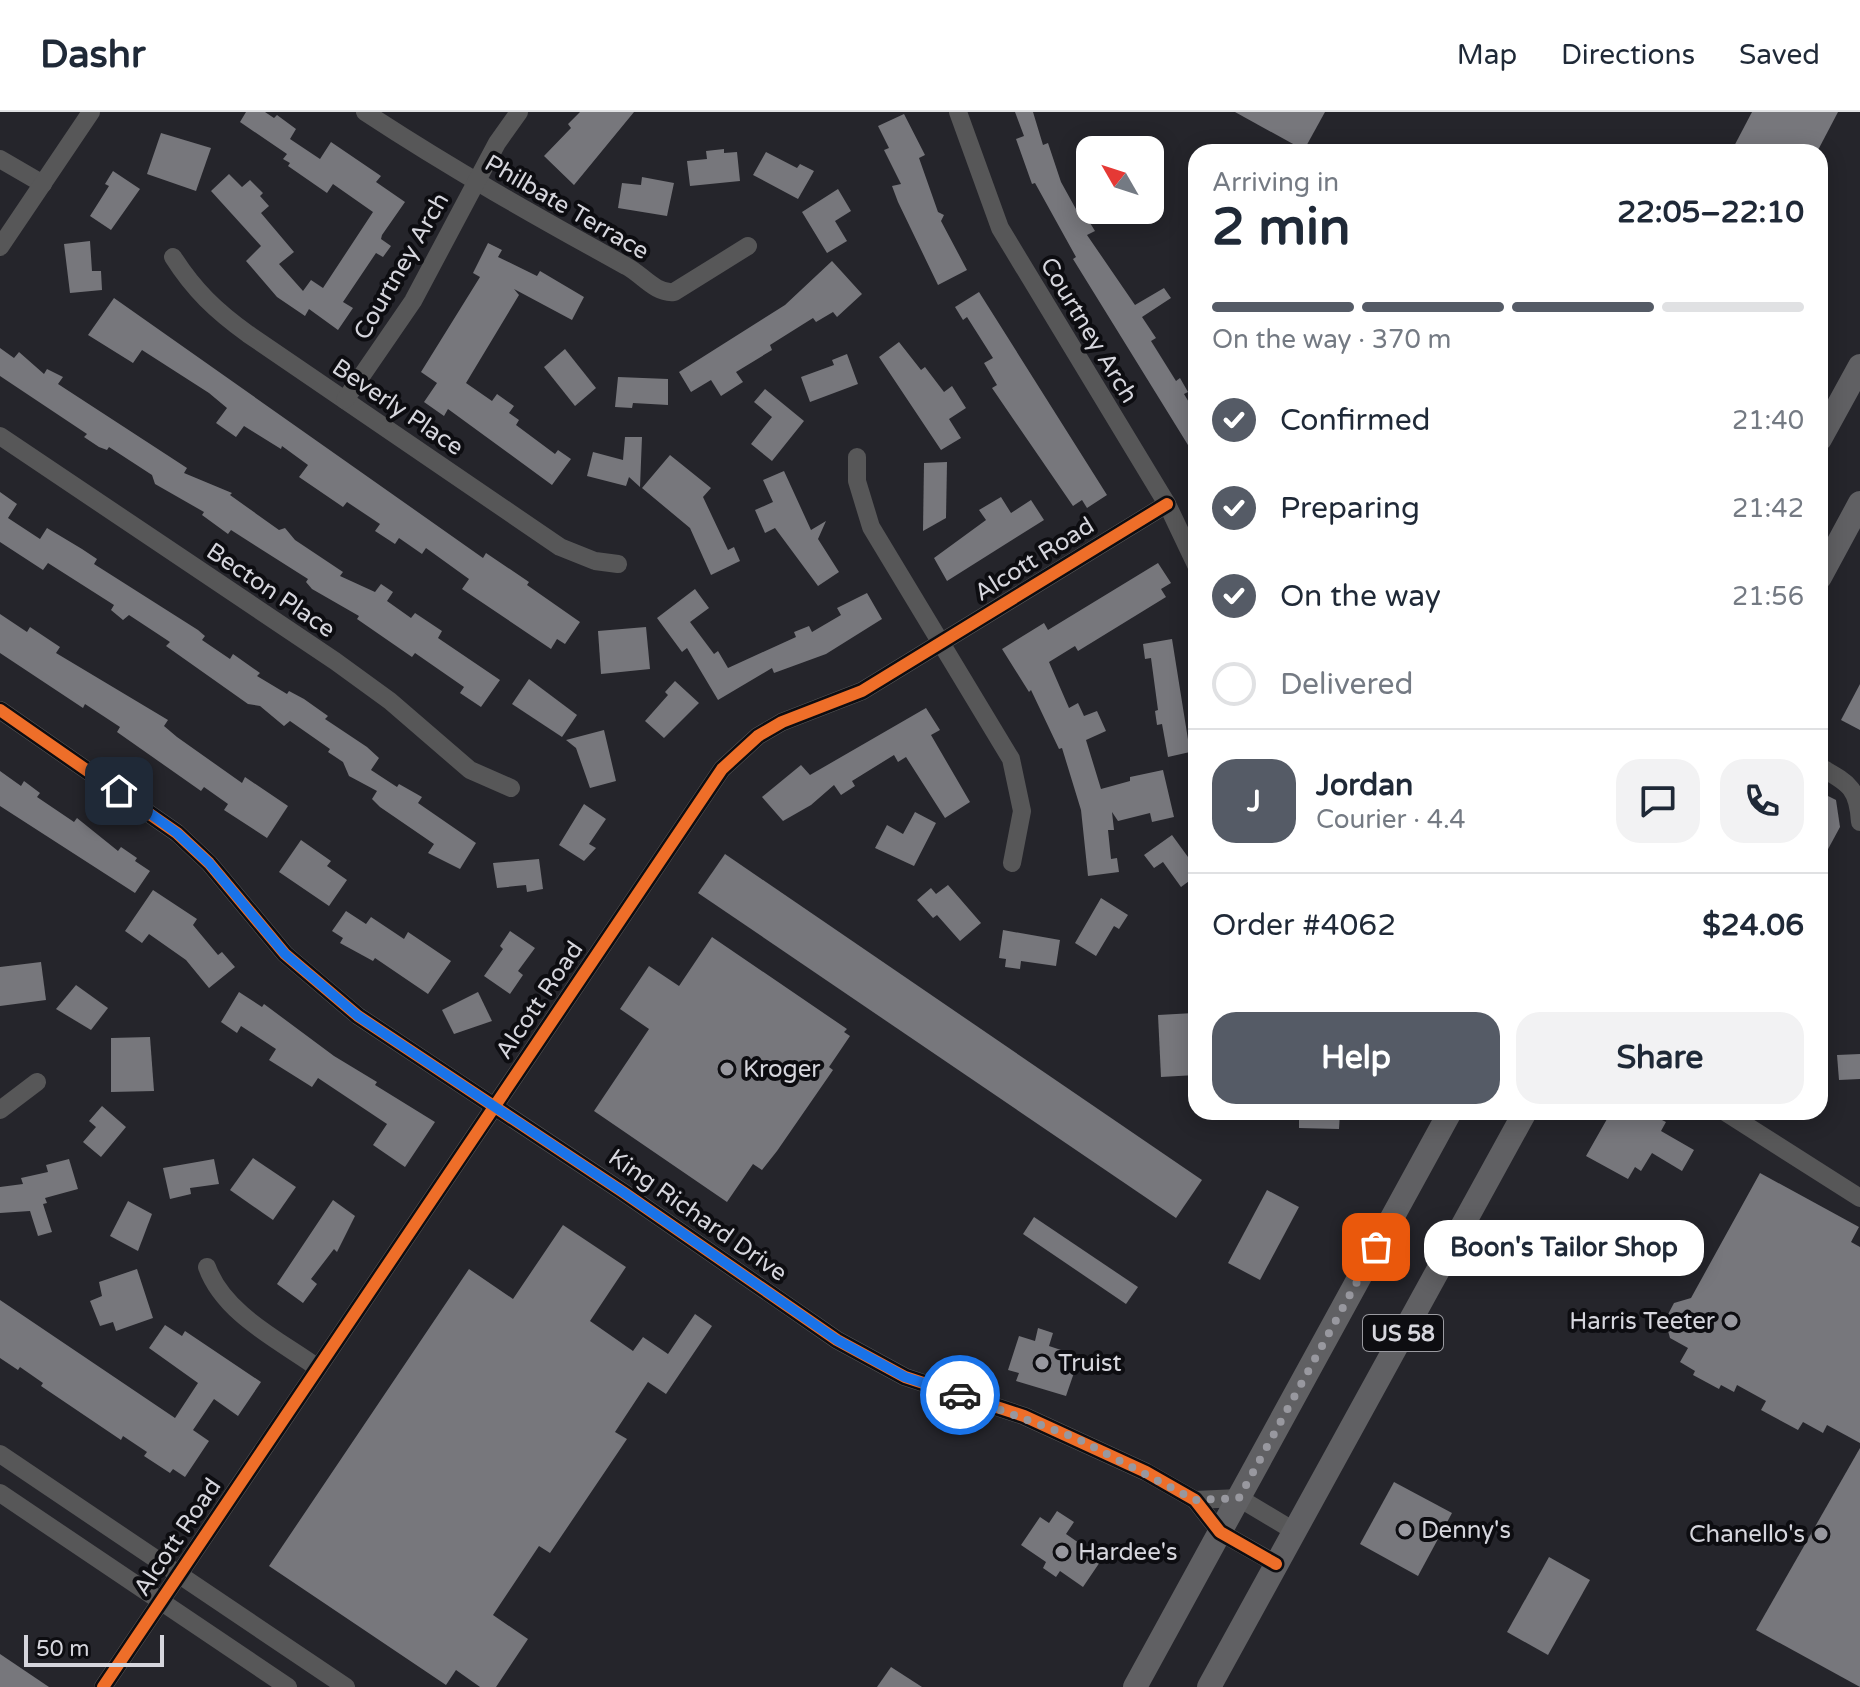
<!DOCTYPE html>
<html lang="en">
<head>
<meta charset="utf-8">
<style>
  body { margin:0; font-family:"Varela Round",sans-serif; background:#f2f2f3; color:#1f2937; height:100vh; display:flex; flex-direction:column; font-size:30px; white-space:nowrap }
  * { box-sizing:border-box; margin:0 }
  p { font-size:26px; color:#747a83 }
  .icon { flex:none; width:44px; height:44px; fill:none; stroke:currentColor; stroke-width:2; stroke-linecap:round; stroke-linejoin:round }
  .map { position:relative; flex:1; overflow:hidden }
  .side { position:absolute; left:1188px; top:32px; width:640px; height:976px; display:flex; flex-direction:column; background:#fff; border-radius:24px; box-shadow:0 4px 20px #0003 }
  .side>* { flex:none }
  .needle { width:52px; rotate:309deg }
  .fabs { position:absolute; left:1076px; top:24px; display:grid; gap:16px }
  .fabs a { display:grid; place-items:center; width:88px; height:88px; border-radius:16px; background:#fff; box-shadow:0 4px 20px #0003; font-size:40px }
  .scale { position:absolute; left:24px; bottom:20px; width:140px; box-sizing:border-box; padding-left:8px; border:4px solid #d6d6dd; border-top:0; font-size:22px; line-height:28px; white-space:nowrap; color:#d6d6dd; -webkit-text-stroke:6px #0d0d11; paint-order:stroke }
  .pin { position:absolute; display:grid; place-items:center; width:68px; height:68px; color:#fff; margin:-34px; border-radius:16px; box-shadow:0 4px 12px #0006 }
  .courier { position:absolute; display:grid; place-items:center; width:80px; height:80px; margin:-40px; border:6px solid #1a73e8; border-radius:50%; background:#fff; color:#222; box-shadow:0 2px 10px #0007 }
  .bubble { position:absolute; height:56px; border-radius:24px; background:#fff; box-shadow:0 4px 20px #0003; font-size:26px; font-weight:700; line-height:56px; text-align:center }
  .head em { font-style:normal; font-weight:700 }
  .head div { display:flex; flex-direction:column-reverse }
  .head { display:flex; align-items:center; justify-content:space-between; height:136px; padding:0 24px }
  h1 { font-size:52px; font-weight:700; line-height:60px }
  .bar { display:grid; grid-template-columns:repeat(4,1fr); gap:12px 8px; align-content:center; height:96px; padding:0 24px }
  .bar i { height:10px; border-radius:6px; background:#e0e1e3 }
  .bar .selected { background:#555b66 }
  .bar p { grid-column:span 4 }
  .line { display:flex; align-items:center; gap:20px; padding:0 24px; border-top:2px solid #e0e1e3 }
  .line div { flex:1 }
  .round { display:grid; place-items:center; flex:none; width:84px; height:84px; border-radius:24px; background:#f2f2f3 }
  ol { padding:0 24px; list-style:none }
  li { display:flex; align-items:center; gap:24px; height:88px }
  li p { margin-inline-start:auto }
  li .icon { padding:8px; border-radius:50%; background:#555b66; color:#fff; stroke-width:4 }
  li:last-child { color:#747a83 }
  li i { width:44px; height:44px; border:4px solid #e0e1e3; border-radius:50% }
  .primary-button { display:flex; gap:16px; margin-top:auto; padding:16px 24px }
  .primary-button a { flex:1; height:92px; border-radius:24px; background:#555b66; color:#fff; font-size:32px; font-weight:700; line-height:92px; text-align:center }
  .primary-button a+a { background:#f2f2f3; color:#1f2937 }
  header { display:flex; align-items:center; gap:48px; box-sizing:border-box; height:112px; padding:0 40px; background:#fff; border-bottom:2px solid #e0e1e3 }
  header strong { font-size:38px }
  nav { display:flex; gap:44px; margin-inline-start:auto; font-size:28px }
  .map>svg:first-child { display:block }
  .building { fill:#77777c }
  .lines { fill:none; stroke-linecap:round; stroke-linejoin:round }
  .minor { stroke:#575758; stroke-width:18 }
  .major { stroke:#606063; stroke-width:24 }
  .cycleway-casing { stroke:#0d0d11; stroke-width:17 }
  .cycleway { stroke:#ee6e29; stroke-width:12 }
  .done { stroke:#98989f; stroke-width:8; stroke-dasharray:0 14.4 }
  .route { stroke:#1a73e8; stroke-width:10 }
  .poi-dot { fill:#98989f; stroke:#0d0d11; stroke-width:3 }
  .labels { text-anchor:middle; stroke-width:8; stroke-linejoin:round; paint-order:stroke }
  .shield { fill:#0d0d11; stroke:#9a9aa0; stroke-width:2 }
  .shield-label { font-size:22px; font-weight:bold; fill:#d6d6dd }
  .street-label { font-size:24px; fill:#d6d6dd; stroke:#0d0d11 }
  .poi-label { font-size:24px; fill:#d6d6dd; stroke:#0d0d11; text-anchor:start }
</style>
</head>
<body>
<header>
<strong>Dashr</strong>
<nav><a>Map</a><a>Directions</a><a>Saved</a></nav>
</header>
<div class="map">
<svg width="1860" height="1575" viewBox="0 0 1860 1575">
  <rect width="100%" height="100%" fill="#25252b"/>
  <g class="building">
    <path d="M246,0H265L274,6L277,3L296,17L290,27L320,47L331,30L381,64L376,70L405,90L382,123L381,127L391,134L383,145L376,141L343,190L353,196L338,218L309,197L305,204L277,185L246,149L261,134L211,79L229,62L242,75L250,68L263,81L260,84L269,94L261,101L294,140L279,152L303,179L311,168L323,176L373,100L333,72L327,81L288,54L290,51L283,47L287,42L240,10Z"/>
    <path d="M580,0H634L574,73L544,44L571,16L568,12Z"/>
    <path d="M1015,0H1033L1043,33L1048,31L1061,70L1082,108L1087,106L1095,119L1087,123L1135,193L1164,176L1171,186L1142,205L1156,226L1151,229L1176,269L1180,266L1188,280L1184,282L1196,302V346L1073,147L1076,145L1035,71L1032,72L1016,27L1024,24Z"/>
    <path d="M1235,0H1325L1304,38Z"/>
    <path d="M1752,0H1838L1817,40H1731Z"/>
    <path d="M904,2L925,43L919,46L938,100L944,103L941,109L967,158L938,173L898,90L892,74L901,72L884,38L889,36L878,14Z"/>
    <path d="M161,21L211,36L196,79L147,62Z"/>
    <path d="M724,37V41L737,40L740,69L690,74L687,49L707,47L706,39Z"/>
    <path d="M766,40L797,56L800,52L814,59L798,87L753,63Z"/>
    <path d="M113,59L140,77L111,118L90,104L109,74L105,72Z"/>
    <path d="M642,65L674,71L667,104L618,96L622,71L641,73Z"/>
    <path d="M838,77L851,99L835,109L847,129L827,141L802,100Z"/>
    <path d="M90,129L92,159H101L102,178L70,181L64,132Z"/>
    <path d="M488,131L502,138L498,145L537,164L540,159L584,185L572,208L514,177L519,183L466,271L492,289L497,282L514,294L509,301L519,308L516,313L555,342L558,338L571,347L552,373L448,297L444,304L424,290L437,271L421,260L480,165L473,161Z"/>
    <path d="M832,149L862,182L837,205L833,200L816,210L813,206L770,233L772,238L736,260L743,270L721,284L711,268L691,280L679,260L785,193Z"/>
    <path d="M979,180L1107,383L1087,396L1082,388L1073,394L992,276L997,273L984,251L993,246L967,205L963,208L955,195Z"/>
    <path d="M114,186L483,446L486,441L529,470L527,473L580,510L565,532L557,527L551,537L462,477L469,467L426,436L422,442L399,426L395,432L375,419L380,412L347,390L343,395L299,365L308,353L282,334L281,337L244,314L236,325L216,311L227,296L209,281L142,238L133,251L88,223Z"/>
    <path d="M899,230L921,258L925,255L944,280L952,274L966,296L949,307L961,326L941,338L879,245Z"/>
    <path d="M0,236L14,246L19,240L44,262L47,257L63,265L58,272L187,356L184,361L232,381L230,383L279,418L285,416L295,428L343,460L340,464L375,480L381,472L393,480L387,489L411,506L415,501L442,519L438,526L500,568L481,595L460,581L464,575L415,541L412,545L357,507L359,504L312,477L306,470L308,467L231,418L228,422L202,403L204,400L155,372L152,363L109,335L107,338L99,335L84,325L87,322L0,264Z"/>
    <path d="M565,237L596,276L575,294L544,255Z"/>
    <path d="M847,242L858,272L810,290L801,265L834,253L832,248Z"/>
    <path d="M618,265L668,267V293L633,291L632,296L615,295Z"/>
    <path d="M765,277L804,309L772,349L751,332L772,305L754,290Z"/>
    <path d="M625,325H642L640,375L629,365L626,374L587,364L593,340L623,348Z"/>
    <path d="M670,343L711,376L703,385L728,438L734,435L740,449L711,463L690,416L642,376Z"/>
    <path d="M947,350L946,406L923,419L924,351Z"/>
    <path d="M784,359L811,418L826,409L818,427L839,460L818,474L775,416L765,421L755,398L773,390L763,368Z"/>
    <path d="M0,380L17,392L8,406L40,427L47,416L82,437L97,447L94,452L198,518L205,524L202,528L230,547L233,542L260,561L257,564L287,582L289,579L304,587L328,604L325,607L367,635L379,646L371,658L397,675L399,672L422,685L418,691L476,731L460,757L428,741L434,732L380,695L372,687L377,679L349,664L343,650L328,640L330,637L290,609L284,614L260,594L248,592L166,534L170,530L129,503L123,508L111,498L114,493L48,451L43,458L0,430Z"/>
    <path d="M1001,385L1011,401L1031,388L1044,408L947,469L934,446L986,408L979,398Z"/>
    <path d="M1158,451L1171,471L1161,477L1166,485L1078,539L1075,534L1049,550L1069,596L1078,591L1084,604L1097,599L1106,619L1086,628L1101,677L1130,669V665L1163,658L1174,705L1152,710L1150,701L1118,709L1112,700L1114,718H1108L1111,747L1117,746L1119,760L1088,764L1081,698L1062,636L1059,637L1031,578L1029,580L1002,537L1044,511L1048,518Z"/>
    <path d="M695,477L709,496L690,510L714,542L718,539L728,556L796,525L794,520L809,514L812,520L841,503L837,496L867,481L882,507L826,542L774,561L772,556L718,588L687,536L682,540L657,506Z"/>
    <path d="M0,502L27,520L30,515L60,535L56,541L168,608L164,614L177,625L242,671L245,665L288,694L267,726L224,698L228,692L204,675L201,679L117,620L120,615L85,592L83,596L0,541Z"/>
    <path d="M646,515L650,557L601,562L598,519Z"/>
    <path d="M1172,527L1190,640L1168,645L1162,612L1157,613L1155,599L1158,598L1151,546L1145,547L1143,532Z"/>
    <path d="M529,567L577,603L562,625L512,592Z"/>
    <path d="M675,569L699,591L664,626L645,609L668,583L665,580Z"/>
    <path d="M1860,572V618L1841,608Z"/>
    <path d="M926,596L940,618L931,623L970,690L945,706L906,645L898,650L894,643L852,669L855,674L841,683L834,673L811,693L783,709L762,685L801,653L810,663Z"/>
    <path d="M604,618L616,669L590,676L576,636L566,628Z"/>
    <path d="M0,659L21,674L24,669L40,681L37,685L74,710L77,706L118,739L121,735L137,746L135,749L150,759L135,781L0,694Z"/>
    <path d="M1820,680L1836,688L1840,715L1820,752Z"/>
    <path d="M584,692L606,707L589,732L596,736L584,749L559,733Z"/>
    <path d="M915,700L936,711L914,754L875,736L887,713L903,722Z"/>
    <path d="M1172,723L1196,756V764L1181,775L1163,750L1154,756L1144,743Z"/>
    <path d="M301,728L331,749L327,754L347,768L329,794L279,760Z"/>
    <path d="M725,742L1202,1068L1176,1106L698,781Z"/>
    <path d="M539,747L543,777L527,780L526,773L497,776L493,751Z"/>
    <path d="M948,773L981,811L960,829L937,803L933,806L917,788L931,776L936,782Z"/>
    <path d="M153,778L197,807L193,813L218,843L222,840L235,855L209,876L186,848L149,822L142,831L125,819Z"/>
    <path d="M1101,786L1128,803L1119,817L1114,814L1096,844L1075,831Z"/>
    <path d="M346,799L366,812L371,805L404,827L408,820L451,849L428,882L375,846L373,849L340,831L343,826L332,819Z"/>
    <path d="M1003,818L1060,828L1056,854L1021,849L1020,857L1005,855L1006,847L999,846Z"/>
    <path d="M510,819L535,836L518,859L523,863L510,882L484,864L503,837L500,834Z"/>
    <path d="M712,825L847,917L844,920L850,924L829,955L833,958L777,1039L762,1058L753,1052L727,1090L594,999L649,917L620,897L649,854L679,874Z"/>
    <path d="M41,850L46,888L0,894V855Z"/>
    <path d="M76,873L108,896L91,918L56,897Z"/>
    <path d="M239,880L262,895L264,892L334,944L377,970L375,973L435,1010L405,1055L373,1033L387,1012L318,966L312,975L269,948L276,937L241,914L237,921L221,910Z"/>
    <path d="M478,880L492,909L454,922L442,898Z"/>
    <path d="M1194,901L1196,963L1161,965L1158,903Z"/>
    <path d="M150,925L154,979L111,980V926Z"/>
    <path d="M1860,942V967L1839,968L1837,943Z"/>
    <path d="M102,994L126,1015L101,1045L83,1030L96,1015L89,1009Z"/>
    <path d="M1299,1000H1340L1339,1017L1299,1016Z"/>
    <path d="M1611,1000H1664L1660,1007L1666,1010L1661,1019L1694,1038L1682,1059L1652,1041L1641,1059L1635,1055L1628,1067L1586,1044Z"/>
    <path d="M253,1046L296,1075L273,1108L230,1078Z"/>
    <path d="M69,1047L78,1077L45,1086L47,1091L43,1092L52,1120L38,1124L30,1099L0,1101V1075L23,1072L21,1066L48,1060L46,1053Z"/>
    <path d="M214,1047L219,1072L190,1076L191,1082L170,1087L163,1056Z"/>
    <path d="M1760,1061L1859,1115L1851,1130L1860,1135V1331L1827,1313L1823,1321L1803,1310L1798,1318L1761,1298L1766,1289L1737,1273L1734,1280L1721,1273L1719,1277L1693,1263L1695,1259L1680,1250L1688,1236L1670,1226L1665,1208L1674,1191L1691,1186Z"/>
    <path d="M1267,1078L1299,1095L1260,1168L1228,1151Z"/>
    <path d="M333,1088L355,1104L337,1140L334,1137L311,1167L317,1172L303,1191L277,1172Z"/>
    <path d="M128,1089L152,1102L138,1139L110,1124Z"/>
    <path d="M1034,1105L1138,1175L1126,1192L1023,1122Z"/>
    <path d="M563,1113L626,1155L590,1209L633,1239L643,1225L668,1242L695,1202L712,1214L666,1282L648,1270L615,1320L627,1327L550,1441L539,1434L493,1503L528,1527L496,1575H480L456,1558L446,1573L269,1454L469,1157L513,1187Z"/>
    <path d="M137,1157L153,1206L116,1219L113,1210L100,1214L90,1189L102,1184L99,1170Z"/>
    <path d="M0,1188L175,1306L198,1271L149,1236L165,1213L182,1224L185,1219L261,1270L238,1304L214,1287L193,1318L209,1329L185,1365L173,1357L170,1361L144,1344L147,1340L123,1324L121,1328L41,1274L43,1271L20,1255L18,1258L0,1246Z"/>
    <path d="M1038,1216L1053,1221L1049,1234L1073,1242L1070,1250L1077,1252L1066,1284L1016,1269L1019,1261L1008,1258L1019,1224L1035,1229Z"/>
    <path d="M1860,1336V1575L1756,1518Z"/>
    <path d="M1394,1370L1452,1401L1418,1464L1360,1432Z"/>
    <path d="M1057,1399L1074,1410L1066,1422L1102,1447L1083,1475L1060,1459L1056,1465L1043,1456L1046,1450L1021,1433L1040,1405L1049,1411Z"/>
    <path d="M1549,1445L1590,1468L1548,1543L1507,1520Z"/>
    <path d="M0,1542L49,1575H0Z"/>
    <path d="M891,1555L922,1575H877Z"/>
  </g>
  <g class="lines">
    <g class="minor">
      <path d="M365,0C450,56 537,105 626,154C642,162 655,182 674,180L748,134"/>
      <path d="M958,0L1000,116L1167,392L1196,453"/>
      <path d="M0,47L43,72"/>
      <path d="M0,135L91,0"/>
      <path d="M173,145C194,178 216,199 248,222L560,435L595,449L618,452"/>
      <path d="M345,288L413,189L497,31L519,0"/>
      <path d="M0,324L335,549L390,589L470,658L511,676"/>
      <path d="M857,345V369L871,415L1011,647L1022,699L1012,751"/>
      <path d="M0,598L177,721L209,751L285,842L358,904L623,1080L837,1228L905,1265L1024,1304L1146,1360L1195,1388L1220,1420L1276,1452"/>
      <path d="M1820,655C1848,671 1858,675 1860,710"/>
      <path d="M0,998L37,970"/>
      <path d="M1725,1000L1860,1086"/>
      <path d="M207,1155C224,1202 279,1228 318,1256"/>
      <path d="M0,1342L346,1575"/>
      <path d="M0,1381L288,1575"/>
      <path d="M1195,1388L1239,1386L1294,1419"/>
      <path d="M103,1575L722,657L758,624L782,610L862,579L1167,392"/>
    </g>
    <g class="major">
      <path d="M1820,327L1860,254"/>
      <path d="M1820,465L1860,391"/>
      <path d="M1135,1575L1450,1000"/>
      <path d="M1209,1575L1525,1000"/>
    </g>
    <g class="cycleway-casing">
      <g id="cycleway">
        <path d="M0,598L177,721L209,751L285,842L358,904L623,1080L837,1228L905,1265L1024,1304L1146,1360L1195,1388L1220,1420L1276,1452"/>
        <path d="M103,1575L722,657L758,624L782,610L862,579L1167,392"/>
      </g>
    </g>
    <use href="#cycleway" class="cycleway"/>
  </g>
  <g class="lines">
    <path class="done" d="M960,1283L1076,1326L1195,1388L1239,1386L1376,1135"/>
    <path class="route" d="M119,679L177,721L209,751L285,842L358,904L623,1080L837,1228L905,1265L960,1283"/>
  </g>
  <g class="poi-dot">
    <circle cx="727" cy="957" r="8"/>
    <circle cx="1731" cy="1209" r="8"/>
    <circle cx="1042" cy="1251" r="8"/>
    <circle cx="1405" cy="1418" r="8"/>
    <circle cx="1821" cy="1422" r="8"/>
    <circle cx="1062" cy="1440" r="8"/>
  </g>
  <g class="labels">
    <rect class="shield" x="1363" y="1203" width="80" height="36" rx="6"/>
    <g class="shield-label">
      <text x="1403" y="1229">US 58</text>
    </g>
    <g class="street-label">
      <text transform="translate(567 95) rotate(30)" y="8">Philbate Terrace</text>
      <text transform="translate(401 154) rotate(-60)" y="8">Courtney Arch</text>
      <text transform="translate(1089 218) rotate(59)" y="8">Courtney Arch</text>
      <text transform="translate(398 295) rotate(34)" y="8">Beverly Place</text>
      <text transform="translate(1034 447) rotate(-32)" y="8">Alcott Road</text>
      <text transform="translate(271 478) rotate(34)" y="8">Becton Place</text>
      <text transform="translate(539 888) rotate(-56)" y="8">Alcott Road</text>
      <text transform="translate(698 1103) rotate(35)" y="8">King Richard Drive</text>
      <text transform="translate(177 1425) rotate(-56)" y="8">Alcott Road</text>
    </g>
    <g class="poi-label">
      <text x="743" y="965">Kroger</text>
      <text x="1715" y="1217" text-anchor="end">Harris Teeter</text>
      <text x="1058" y="1259">Truist</text>
      <text x="1421" y="1426">Denny's</text>
      <text x="1805" y="1430" text-anchor="end">Chanello's</text>
      <text x="1078" y="1448">Hardee's</text>
    </g>
  </g>
</svg>
<div class="fabs">
<a><svg class="needle" viewBox="-14 -14 28 28"><path d="M0-13l5 13h-10z" fill="#e53935"/><path d="M0 13l5-13h-10z" fill="#747a83"/></svg></a>
</div>
<div class="scale">50 m</div>
<div class="pin" style="left:1376px;top:1135px;background:#ea580c"><svg class="icon" aria-label="bag" viewBox="0 0 24 24"><path d="M5 8h14l-1 12H6zM9 8a3 3 0 0 1 6 0"/></svg></div>
<div class="pin" style="left:119px;top:679px;background:#1f2937"><svg class="icon" aria-label="home" viewBox="0 0 24 24"><path d="M3 11l9-7 9 7M6 9v11h12V9"/></svg></div>
<div class="courier" style="left:960px;top:1283px"><svg class="icon" aria-label="car" viewBox="0 0 24 24"><path d="M5 17H2v-5l4-1 3-4h7l3 4 3 1v5h-3M9 17h6M6 11h13"/><circle cx="7" cy="17" r="2"/><circle cx="17" cy="17" r="2"/></svg></div>
<div class="bubble" style="left:1424px;top:1108px;width:280px">Boon's Tailor Shop</div>
<section class="side">
<div class="head"><div><h1>2 min</h1><p>Arriving in</p></div><em>22:05–22:10</em></div>
<div class="bar"><i class="selected"></i><i class="selected"></i><i class="selected"></i><i></i><p>On the way · 370 m</p></div>
<ol>
<li><svg class="icon" aria-label="check" viewBox="0 0 24 24"><path d="M5 12l5 5 9-10"/></svg>Confirmed<p>21:40</p></li>
<li><svg class="icon" aria-label="check" viewBox="0 0 24 24"><path d="M5 12l5 5 9-10"/></svg>Preparing<p>21:42</p></li>
<li><svg class="icon" aria-label="check" viewBox="0 0 24 24"><path d="M5 12l5 5 9-10"/></svg>On the way<p>21:56</p></li>
<li><i></i>Delivered</li>
</ol>
<div class="line" style="height:144px"><b class="round" style="background:#555b66;color:#fff">J</b><div><b>Jordan</b><p>Courier · 4.4</p></div><a class="round"><svg class="icon" aria-label="chat" viewBox="0 0 24 24"><path d="M4 5h16v11H9l-5 4z"/></svg></a><a class="round"><svg class="icon" aria-label="phone" viewBox="0 0 24 24"><path d="M5 4h4l2 5-3 2q2 4 5 5l2-3 5 2v4C11 20 4 13 5 4z"/></svg></a></div>
<div class="line" style="height:104px"><div>Order #4062</div><b>$24.06</b></div>
<div class="primary-button"><a>Help</a><a>Share</a></div>
</section>
</div>
</body>
</html>
